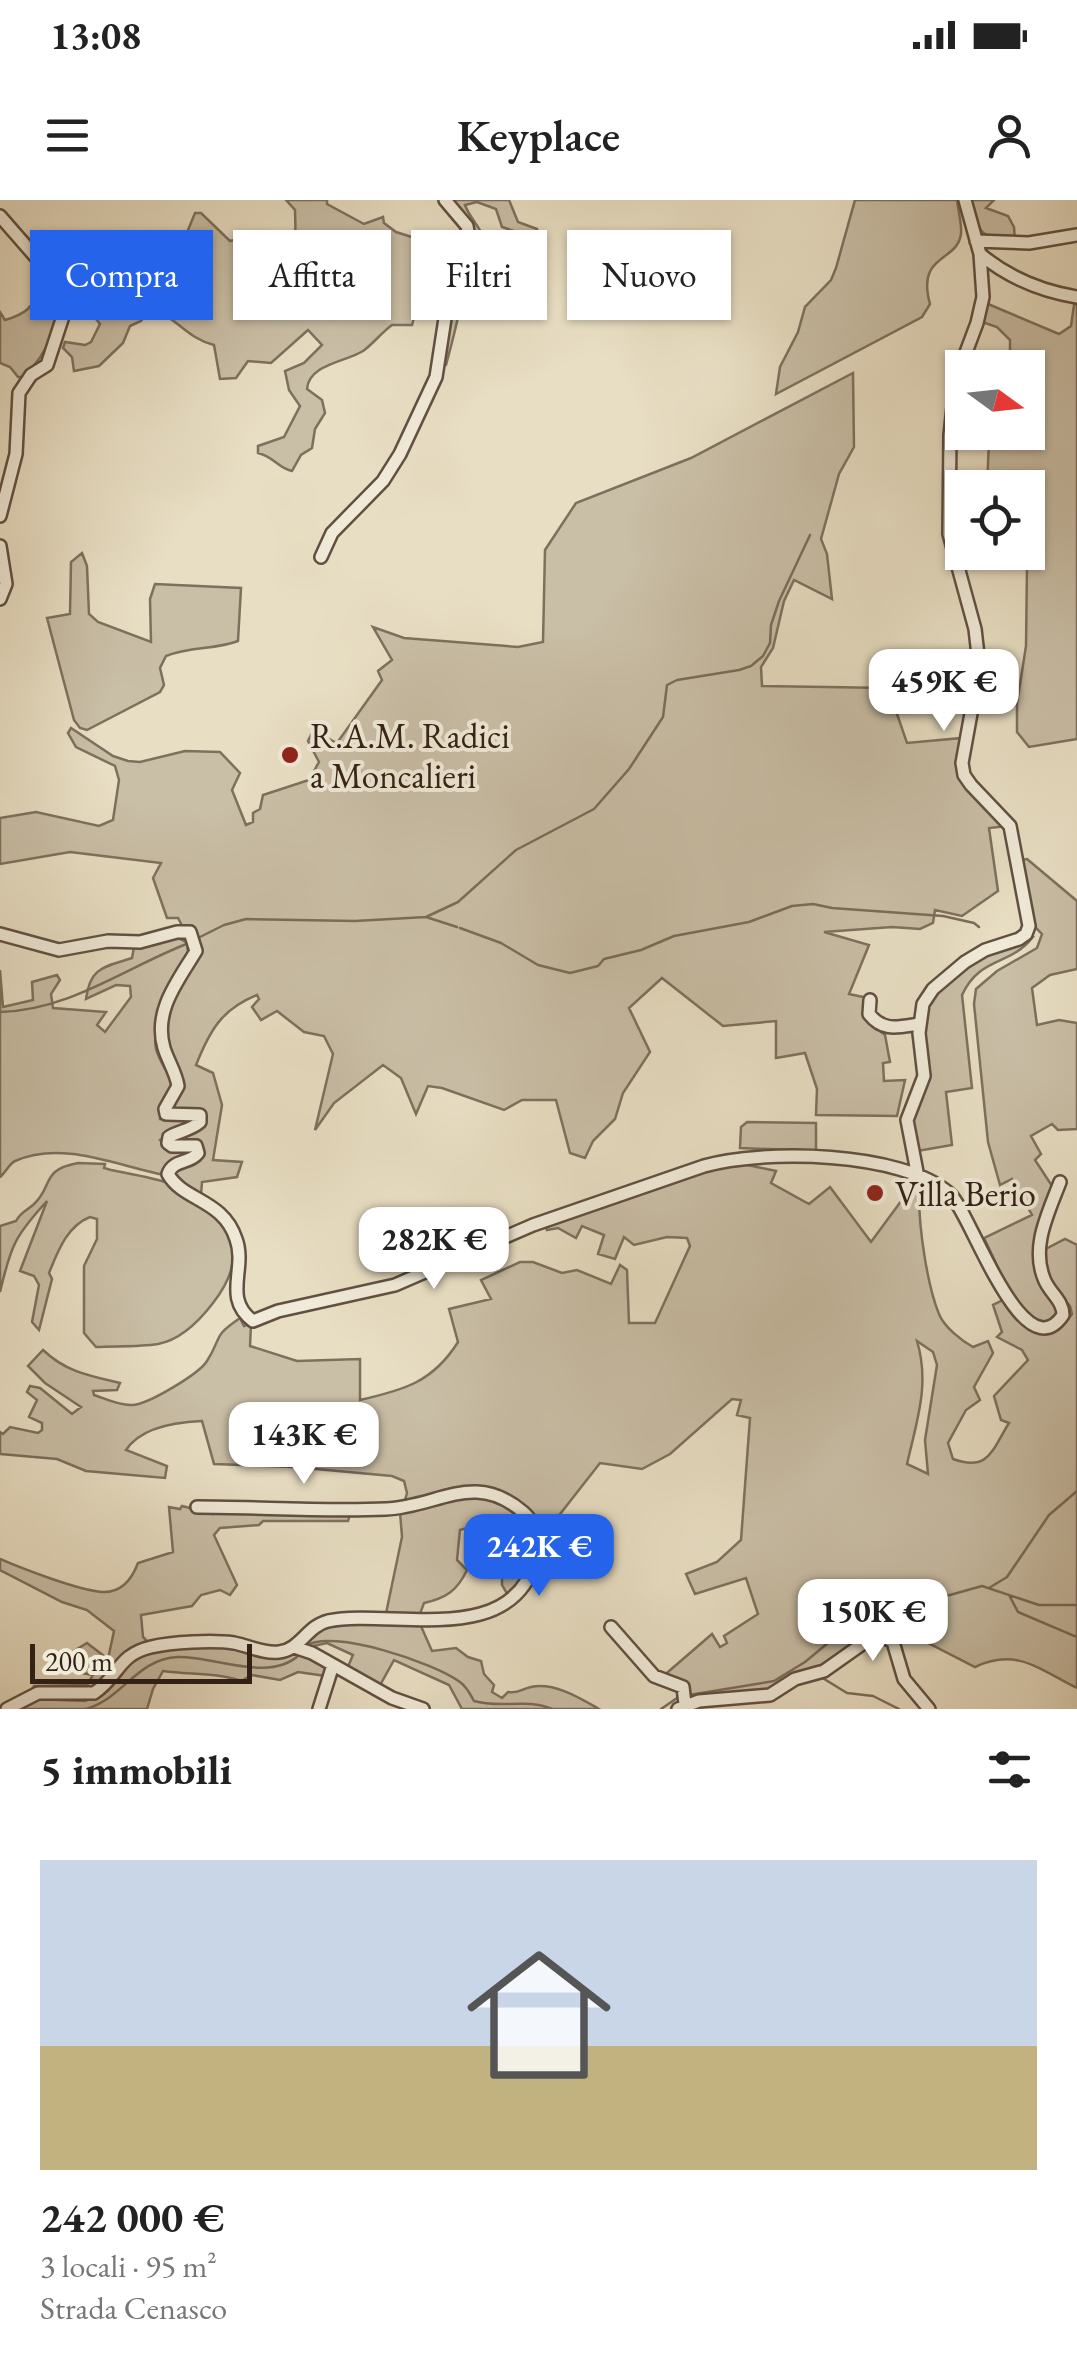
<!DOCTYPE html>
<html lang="it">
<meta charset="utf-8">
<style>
:root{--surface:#fff;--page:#f2f2f2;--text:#222;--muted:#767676;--line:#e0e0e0;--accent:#2563eb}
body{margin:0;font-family:"EB Garamond",serif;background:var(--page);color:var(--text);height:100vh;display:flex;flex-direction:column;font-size:38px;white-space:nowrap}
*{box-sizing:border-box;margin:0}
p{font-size:32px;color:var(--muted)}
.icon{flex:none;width:55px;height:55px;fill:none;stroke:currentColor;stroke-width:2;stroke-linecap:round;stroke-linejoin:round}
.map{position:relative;height:1509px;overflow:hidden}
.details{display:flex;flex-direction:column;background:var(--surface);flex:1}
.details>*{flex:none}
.hud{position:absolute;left:30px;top:30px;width:1018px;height:90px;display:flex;gap:20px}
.needle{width:65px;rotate:105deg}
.tools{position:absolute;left:945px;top:150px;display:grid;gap:20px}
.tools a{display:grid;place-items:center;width:100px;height:100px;border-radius:0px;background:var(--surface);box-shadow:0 2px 8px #0004;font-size:50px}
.scale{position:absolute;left:30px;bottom:25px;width:222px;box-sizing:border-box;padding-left:10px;border:5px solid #342116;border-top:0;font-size:28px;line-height:35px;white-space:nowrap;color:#342116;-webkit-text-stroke:8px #f0ead8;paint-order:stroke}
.price{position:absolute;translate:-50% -85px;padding:0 22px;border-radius:20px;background:#fff;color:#222;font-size:32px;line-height:65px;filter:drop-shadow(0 2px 5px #0008)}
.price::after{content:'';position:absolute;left:50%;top:60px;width:30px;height:22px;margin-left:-15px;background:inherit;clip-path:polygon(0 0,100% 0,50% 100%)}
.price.on{background:var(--accent);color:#fff}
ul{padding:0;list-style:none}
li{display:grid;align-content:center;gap:20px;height:530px;padding:0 40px}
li+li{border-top:2px solid var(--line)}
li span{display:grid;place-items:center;height:310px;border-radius:0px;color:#555}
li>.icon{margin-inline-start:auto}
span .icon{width:180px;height:180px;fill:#fffc;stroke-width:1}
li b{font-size:42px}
h2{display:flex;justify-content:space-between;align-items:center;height:120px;padding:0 40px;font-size:42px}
.tag{padding:0 35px;border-radius:0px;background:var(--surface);box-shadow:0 2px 8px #0004;font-size:35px;line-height:90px}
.tag.on{background:var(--accent);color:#fff}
.status{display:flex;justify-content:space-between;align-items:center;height:70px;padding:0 50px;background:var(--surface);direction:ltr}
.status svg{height:28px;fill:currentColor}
header{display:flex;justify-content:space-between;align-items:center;height:130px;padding:0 40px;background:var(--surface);font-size:45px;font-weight:600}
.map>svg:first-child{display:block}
.green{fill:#c9bea6;stroke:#7e705e;stroke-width:2.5;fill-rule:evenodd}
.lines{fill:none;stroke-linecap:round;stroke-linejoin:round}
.stream{stroke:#7b6c5a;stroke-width:2.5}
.minor-casing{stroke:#615041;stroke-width:16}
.minor{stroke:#f0ead8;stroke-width:11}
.poi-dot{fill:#8f2418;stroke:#f0ead8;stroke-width:4}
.labels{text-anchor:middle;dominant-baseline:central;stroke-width:8;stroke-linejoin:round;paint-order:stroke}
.poi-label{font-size:35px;fill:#342116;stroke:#f0ead8;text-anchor:start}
</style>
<div class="status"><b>13:08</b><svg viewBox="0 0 49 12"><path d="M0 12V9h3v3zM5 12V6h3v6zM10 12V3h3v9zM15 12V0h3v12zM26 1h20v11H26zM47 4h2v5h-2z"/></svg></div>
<header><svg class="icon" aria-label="menu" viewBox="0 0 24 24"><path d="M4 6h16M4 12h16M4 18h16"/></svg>Keyplace<svg class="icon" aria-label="person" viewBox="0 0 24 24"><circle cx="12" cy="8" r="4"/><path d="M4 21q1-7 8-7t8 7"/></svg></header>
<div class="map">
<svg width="1077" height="1509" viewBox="0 0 1077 1509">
<rect width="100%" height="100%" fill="#e8dec3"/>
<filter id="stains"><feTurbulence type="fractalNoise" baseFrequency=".002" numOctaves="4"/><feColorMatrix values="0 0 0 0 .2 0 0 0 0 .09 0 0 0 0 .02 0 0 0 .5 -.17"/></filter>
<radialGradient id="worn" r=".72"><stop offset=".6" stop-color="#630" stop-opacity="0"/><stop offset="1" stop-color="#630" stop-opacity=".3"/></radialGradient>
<path class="green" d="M286 0H327V4L364 24 383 17 384 23 396 32 421 40 432 37 457 42 463 35 449 0H509L518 22 537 29 538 35 529 44 514 31 502 27 496 9 477 2 465 5C471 22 487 31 485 52L466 53C466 90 456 128 446 165L439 166 442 113 436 110 431 115 414 118 412 125H392C381 133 374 143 363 151 346 162 309 164 307 189L322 200 325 213 315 229 312 248 301 255 292 271C279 269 273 256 258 253V246L284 237 300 206 289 190 285 171 304 163 322 145 308 130 271 163 248 161 236 178 220 179 214 145C184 138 173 111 149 111L141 121 130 126 123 143 99 166 74 171 72 157 63 148 65 142 85 145 91 142 100 124 92 114 96 101 139 81 143 75 138 70 100 81 96 67H77L72 63 75 43 113 56 153 45 173 46 184 40 195 13H201L230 41C234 40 242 38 246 38 257 40 292 60 295 35 296 27 295 18 295 10Z
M855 0H957C958 10 962 24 961 34 957 63 916 53 930 104L922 117 776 194 780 167 798 132 805 107 831 80 836 68Z
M969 0H994L986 8 1008 16 1014 27 1015 41C980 38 977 32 969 0Z
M49 78 63 87C63 121 47 153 24 177H18L10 167 0 163V112L5 120C23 115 36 107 38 88Z
M988 104 1059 134 1071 126 1074 105H1077V539L1029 547 1017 532V504L1026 446 1028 288 987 287 989 241 964 243 963 233 1028 232V168L1010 167V140L997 127 982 122Z
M853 173 854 247 839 274 821 339 827 354 832 399 794 380 784 401 773 448 761 467 762 486 888 488 907 543 962 538 958 560 1008 626 989 628 998 691 962 716 935 710 933 723 920 729 892 727 824 732 869 745 849 794 868 798C864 816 871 825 885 835L890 862 883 863 884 881 905 880 897 916 816 915 817 889 805 853 776 858V821L723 826 662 778 629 808 650 852 623 893 615 919 593 941 585 958 570 953 556 900H522L504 910 442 888 428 886 416 914 401 878 383 865 334 903 315 930 333 854 324 836 304 832 277 811 261 820 252 807 259 799 257 795C222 809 210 830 196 865L213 873 222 905 213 960 242 962 237 977 202 982 201 995 175 979 174 971 203 951 201 943 172 941 198 930 206 920 201 911 168 909 177 898 167 846 165 813 195 750 178 718H167L153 678 161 663 70 652 0 664V618L36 612 99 626 113 620 119 580 115 566 76 547 68 533 71 528 113 556 128 561 140 562 185 551 220 552 240 573 232 590 246 625 253 622V613L260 609 263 595 309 580 319 562 308 541 313 531 337 543 382 480 378 471 392 460 373 427 404 438 518 447 543 442 545 350 576 303 691 258Z
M82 353 87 366 89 414 98 422 151 442 150 399 155 384 241 388 238 441C215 450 190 446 166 456L160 468 164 485 160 492 87 530 80 528 74 520 47 418 70 414 71 362Z
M1027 659 1077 701V769L1050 775 1032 788 1037 825 1059 820 1077 823V929L1058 930 1052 924 1031 936 1041 954 1035 960 1054 989 1036 1052 1060 1106 1055 1122 1026 1120 998 1077 1001 1074 984 1038 1032 1015 1012 979 1000 985 988 942 974 804 976 789 997 771 1037 748 1042 734 1034 726 1021 660Z
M178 738 186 742C198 769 148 814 156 849 159 861 169 874 174 886L163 901 160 919 182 918 195 921 160 940 168 951 193 949 194 953 165 975C117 966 63 940 15 961 10 963 5 973 0 977V770L3 807 33 800 32 782 57 775 60 780 51 794 53 808 106 812 97 825 105 832 131 797 130 786 116 785 86 799C90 767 104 767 132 758L134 747Z
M1032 738C1010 766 980 756 962 795L972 888 946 892 952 945 917 951 913 917 925 887 929 860 923 836 926 805 933 793 986 752Z
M747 922 816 923V951L740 948 741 927Z
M733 962 776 971 771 983 809 1004 830 987 871 1042 910 989 919 996C919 1028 927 1085 939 1114 944 1127 962 1141 973 1147L988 1141 993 1153 974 1187 980 1200 966 1210 948 1243 953 1259C989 1272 992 1250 1009 1223L1001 1220 994 1196 1028 1160 1022 1150 997 1137 1002 1132 993 1105 1005 1099C1024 1126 1045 1152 1072 1114L1070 1106 1054 1087 1040 1052 1065 1039 1077 1045V1488C1040 1470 1017 1447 975 1467L924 1441 885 1433 766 1492 688 1498 661 1478 712 1434 720 1447 727 1443 724 1436 758 1414 746 1378 695 1394 686 1374 717 1362 741 1340 750 1218 737 1215 741 1200 732 1199 670 1254 642 1269 600 1263 557 1318V1345L536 1374C556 1326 524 1316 490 1291L404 1304 407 1293 404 1281 392 1276 294 1267 214 1264 202 1221C177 1222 141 1227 126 1250L167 1266 165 1278 86 1271 57 1259 0 1254V1232L3 1234 10 1227 38 1233 42 1230V1223L29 1217 37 1200 27 1192 30 1186 40 1188 72 1214 81 1207 45 1183 28 1166 43 1150C66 1172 90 1176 120 1183L117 1190 93 1191 94 1195C106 1199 120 1206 132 1205 147 1205 199 1174 207 1161 223 1136 211 1138 240 1118L244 1126 251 1124 250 1146 297 1161 360 1159V1200C404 1190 433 1182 458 1142L449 1109 491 1099 481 1080 520 1062H533L562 1073 577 1070 611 1084 620 1065 627 1070 629 1123H655L690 1046 687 1038 667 1037 634 1045 624 1037 615 1059 598 1054 604 1035 582 1026 576 1038 558 1028 547 1030 545 1025ZM917 1141 933 1152 937 1165 925 1240 928 1274 907 1264C917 1220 930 1184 917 1141Z
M78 963 105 964 104 968 111 970C130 974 152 977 171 984 229 1009 255 1049 213 1103 200 1120 180 1140 158 1144 139 1147 117 1146 96 1147L84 1133V1066L97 1039V1019L90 1017C67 1026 58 1051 49 1073L52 1079 39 1130 32 1122 39 1085 34 1076 20 1071 47 1001C15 1036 11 1045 0 1092V1026L16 1021C21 1012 26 1011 33 1005 54 986 40 970 78 963Z
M490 1296 523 1314 536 1337 529 1372 509 1397 502 1385V1372L515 1363 516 1347 510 1343 509 1334 502 1330 499 1320C493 1321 467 1328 460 1330L457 1360 467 1370C457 1391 446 1398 424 1403L418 1419 385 1418 402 1337 400 1312 445 1298Z
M182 1306 213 1314 215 1311H351L348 1321H263L259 1325 220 1328 214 1335 237 1385 230 1395 220 1390 201 1395 192 1406 141 1415 143 1437 147 1441 128 1450 91 1490 30 1493 34 1486 87 1485 93 1475 76 1472 80 1462 74 1451 87 1443 108 1459 114 1431 87 1410 62 1402 0 1370V1359C23 1369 78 1390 102 1392 121 1393 132 1379 138 1363L173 1352 169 1307 180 1309Z
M351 1423 420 1424 432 1451 456 1448 468 1457 481 1461 484 1474 494 1485 492 1492 502 1498 508 1492C519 1494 521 1489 531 1487 554 1482 580 1498 599 1509H462L449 1485 394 1460 379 1487 347 1469 353 1455 327 1443 313 1446 310 1456 328 1466 326 1476 298 1472 280 1480 252 1475 241 1481C216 1472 189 1475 163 1471L153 1489 147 1509H17L35 1499 85 1501 95 1497 122 1464 154 1449 223 1444 267 1453 325 1428Z"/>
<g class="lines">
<path class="stream" d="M426 717 458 702 516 650 594 609 629 569 663 517 667 485 677 480 739 470 751 466 763 456 770 443 771 425 779 401 810 335
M460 728 501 743 538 765 570 773 598 766 604 759 641 750 674 736 749 722 792 706 813 704 832 708 943 716 974 723 979 727
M196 739 224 725 246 719 355 721 426 717 457 727
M0 812C71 810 126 767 189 743
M989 1388 1007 1377 1049 1315 1077 1291
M1009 1395 1018 1412 1077 1437
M306 1446C331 1428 435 1463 460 1482 467 1487 470 1494 474 1501 500 1509 526 1498 552 1509
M821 1477 847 1493 873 1496 899 1509
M689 1495 774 1481 805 1462 846 1428 883 1409 920 1398 950 1395 982 1386 1039 1405H1077
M86 1509C124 1498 136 1459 178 1457 215 1456 269 1483 299 1455
M661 1509 680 1496"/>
<defs>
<path id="minor" d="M0 16 47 70 59 74 67 82 70 95 47 165 31 175 19 193 16 254 0 316
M976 41 1029 43 1077 35
M980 54C1009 78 1040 91 1077 97
M0 346 6 384 0 399
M321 357 332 333 383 281 400 254 436 177 450 86 469 37 467 26 445 0
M0 734 59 750 108 741 140 742 177 732H190L196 751C178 781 153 811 164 848 168 861 176 873 178 886L165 909 166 914 200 915V922C191 930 179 931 169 937L168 943 172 946H196L198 953C190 964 173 959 168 974 183 1001 223 999 236 1039 247 1069 222 1098 253 1121L278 1111 395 1085 533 1025 704 966C763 949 902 951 950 994 971 1013 1023 1174 1063 1115 1063 1101 1051 1094 1045 1081 1030 1048 1048 1014 1060 982
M870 800 869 814C883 832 898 827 919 824
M918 977 907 920 924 876 919 833 923 804 933 789 965 762 985 750 1019 739 1026 734 1029 726 1010 626 971 585 964 575 962 563 976 486 978 455 975 429 949 334 950 235 956 179 977 123 983 97 980 54 965 0
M611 1427 654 1476 683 1487 685 1504
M294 1447 312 1453 392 1498 423 1509
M7 1509 38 1493H94C119 1477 117 1455 151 1447 172 1442 213 1440 234 1443 249 1446 264 1454 279 1452 300 1450 307 1426 328 1421 391 1408 511 1450 536 1359 541 1341 537 1324 523 1312 474 1270 438 1307 386 1309 324 1312 260 1307 197 1307
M319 1509 333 1465
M678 1509 699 1501 770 1495 795 1479 824 1471 865 1442 882 1436 893 1442 904 1479 929 1509"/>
</defs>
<use href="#minor" class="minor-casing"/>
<use href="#minor" class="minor"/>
</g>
<g class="poi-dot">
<circle cx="290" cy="555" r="10"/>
<circle cx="875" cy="993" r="10"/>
</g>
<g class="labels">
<g class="poi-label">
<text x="310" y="535">R.A.M. Radici<tspan x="310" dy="40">a Moncalieri</tspan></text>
<text x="895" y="993">Villa Berio</text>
</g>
</g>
<rect width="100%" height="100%" filter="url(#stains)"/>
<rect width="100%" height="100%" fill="url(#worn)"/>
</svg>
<div class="tools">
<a><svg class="needle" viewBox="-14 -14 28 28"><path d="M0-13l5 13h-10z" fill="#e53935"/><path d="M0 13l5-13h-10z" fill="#767676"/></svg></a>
<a><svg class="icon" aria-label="locate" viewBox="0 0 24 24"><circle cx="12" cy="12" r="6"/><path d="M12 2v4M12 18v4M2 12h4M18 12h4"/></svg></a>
</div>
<div class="scale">200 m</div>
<b class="price" style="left:944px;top:534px">459K €</b>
<b class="price" style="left:434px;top:1092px">282K €</b>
<b class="price" style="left:304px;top:1287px">143K €</b>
<b class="price on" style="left:539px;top:1399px">242K €</b>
<b class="price" style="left:873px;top:1464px">150K €</b>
<div class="hud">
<a class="tag on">Compra</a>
<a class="tag">Affitta</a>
<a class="tag">Filtri</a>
<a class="tag">Nuovo</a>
</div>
</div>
<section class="details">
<h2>5 immobili<svg class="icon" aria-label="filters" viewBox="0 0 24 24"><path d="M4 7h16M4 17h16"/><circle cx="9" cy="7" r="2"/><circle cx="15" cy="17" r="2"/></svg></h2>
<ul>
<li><span style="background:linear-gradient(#c9d6e8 60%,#c2b280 0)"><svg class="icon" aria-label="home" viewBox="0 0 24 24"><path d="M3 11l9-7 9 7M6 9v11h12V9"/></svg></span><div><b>242 000 €</b><p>3 locali · 95 m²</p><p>Strada Cenasco</p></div></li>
</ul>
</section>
